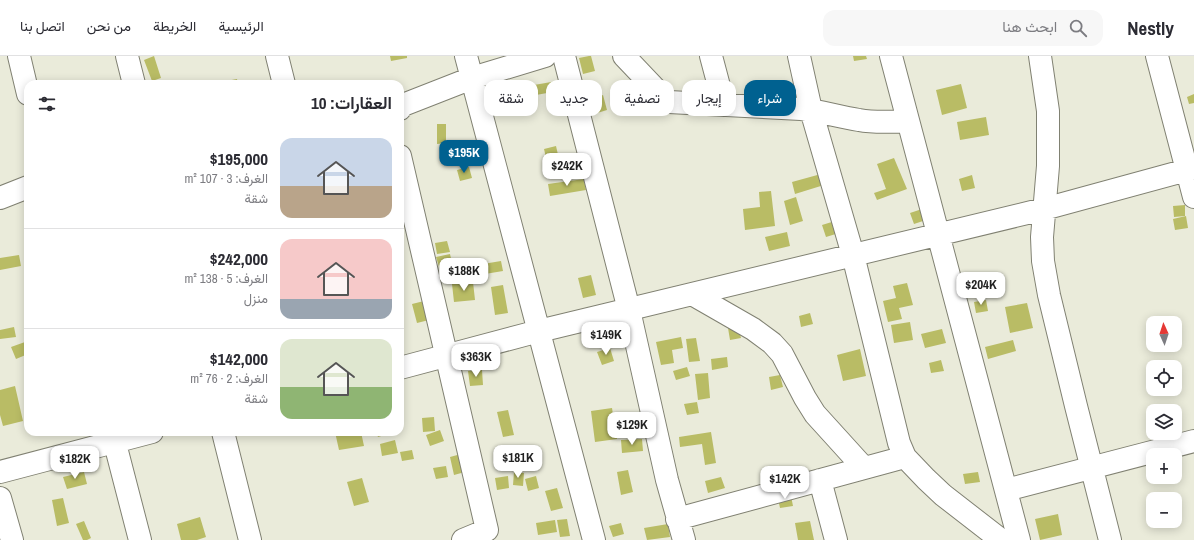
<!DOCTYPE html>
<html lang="ar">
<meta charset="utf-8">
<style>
:root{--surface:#fff;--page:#f7f7f7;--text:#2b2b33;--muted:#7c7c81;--line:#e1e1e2;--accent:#006190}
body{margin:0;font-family:"Archivo Narrow",Vazirmatn,sans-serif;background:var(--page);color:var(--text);direction:rtl;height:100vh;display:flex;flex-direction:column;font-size:15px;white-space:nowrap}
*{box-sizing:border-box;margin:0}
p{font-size:13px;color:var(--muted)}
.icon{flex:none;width:22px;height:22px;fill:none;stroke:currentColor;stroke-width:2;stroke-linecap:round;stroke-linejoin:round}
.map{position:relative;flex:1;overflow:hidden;direction:ltr}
.details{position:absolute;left:24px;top:24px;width:380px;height:356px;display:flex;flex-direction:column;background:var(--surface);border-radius:12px;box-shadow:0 2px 10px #0003;direction:rtl}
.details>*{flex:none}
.hud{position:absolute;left:416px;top:24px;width:380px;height:36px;direction:rtl;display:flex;gap:8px}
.needle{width:26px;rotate:357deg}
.controls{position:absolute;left:1146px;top:260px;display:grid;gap:8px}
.controls a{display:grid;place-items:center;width:36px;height:36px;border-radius:8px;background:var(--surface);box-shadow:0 2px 10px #0003;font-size:20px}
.price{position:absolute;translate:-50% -34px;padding:0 9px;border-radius:8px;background:#fff;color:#222;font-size:13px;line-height:26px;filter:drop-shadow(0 1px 2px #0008)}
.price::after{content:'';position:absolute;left:50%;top:24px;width:12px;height:9px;margin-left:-6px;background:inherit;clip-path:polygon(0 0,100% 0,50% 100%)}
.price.on{background:var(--accent);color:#fff}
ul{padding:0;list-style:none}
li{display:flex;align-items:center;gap:12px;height:100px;padding:0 12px}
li+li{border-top:1px solid var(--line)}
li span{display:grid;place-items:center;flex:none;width:112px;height:80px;border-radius:12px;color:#555}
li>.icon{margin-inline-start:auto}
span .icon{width:48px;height:48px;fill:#fffc;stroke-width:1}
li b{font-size:17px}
h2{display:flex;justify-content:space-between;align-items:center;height:48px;padding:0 12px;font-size:17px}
.chip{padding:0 14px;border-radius:12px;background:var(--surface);box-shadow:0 2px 10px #0003;font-size:14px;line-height:36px}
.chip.on{background:var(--accent);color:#fff}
header{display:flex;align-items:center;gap:24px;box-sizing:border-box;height:56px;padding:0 20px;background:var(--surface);border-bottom:1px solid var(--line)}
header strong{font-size:19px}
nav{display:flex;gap:22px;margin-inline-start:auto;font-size:14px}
.search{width:280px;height:36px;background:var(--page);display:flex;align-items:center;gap:10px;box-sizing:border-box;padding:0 14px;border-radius:12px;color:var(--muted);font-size:15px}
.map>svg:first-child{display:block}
.building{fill:#b9bc65}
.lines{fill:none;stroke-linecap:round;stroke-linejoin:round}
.minor-casing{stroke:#808172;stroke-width:24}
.minor{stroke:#fff;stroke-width:22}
</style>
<header>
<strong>Nestly</strong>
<div class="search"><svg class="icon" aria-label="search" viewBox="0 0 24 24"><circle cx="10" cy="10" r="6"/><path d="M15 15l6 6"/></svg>ابحث هنا</div>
<nav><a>الرئيسية</a><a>الخريطة</a><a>من نحن</a><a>اتصل بنا</a></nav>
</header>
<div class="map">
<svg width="1194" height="484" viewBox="0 0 1194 484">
<rect width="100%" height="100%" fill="#eaebda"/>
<path class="building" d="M154 0 161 22 152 25 144 4Z
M390 0H407V2L391 5Z
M589 0H591L595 15 583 18 579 2Z
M853 0H866L867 3 854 5Z
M237 23 238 28H216V27Z
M557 25 558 35 536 39 534 29Z
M961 28 967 52 942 59 936 34Z
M1194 38V47L1189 48 1187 41Z
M603 39 607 54 594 58 590 44Z
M986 61 989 79 960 84 957 66Z
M437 68H446V87L437 88Z
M556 90 559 103 547 106 544 93Z
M894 102 907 133 877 144 874 137 886 133 877 108Z
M469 111 472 122 460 125 457 114Z
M821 118 824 129 795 138 792 126Z
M972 119 975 132 962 135 959 123Z
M584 123 586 134 550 140 548 128Z
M771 135 775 170 745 174 743 153 760 151 759 136Z
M796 141 803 165 790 169 784 145Z
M1185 149V160L1174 161 1173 150Z
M922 153 926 164 914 168 910 157Z
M1186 160 1188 172 1175 174 1173 163Z
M835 165 839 177 826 181 822 169Z
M787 176 790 190 769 195 765 181Z
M447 185 450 196 437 198 435 187Z
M450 198 453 211 440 214 436 201Z
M19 199 21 210 0 214V202Z
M501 205 503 215 473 220 471 210Z
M591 219 596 239 583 242 578 222Z
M473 226 475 244 454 246 452 228Z
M907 227 913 249 899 252 902 263 888 266 883 245 896 242 893 230Z
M503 229 508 257 495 259 491 231Z
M986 244 988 255 976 257 974 246Z
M424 245 429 264 417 267 412 248Z
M1027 247 1033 272 1010 277 1005 251Z
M810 257 813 268 801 271 799 260Z
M910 266 913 284 894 287 891 269Z
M738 269 741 282 730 284 728 272Z
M14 271 16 281 0 283V274Z
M942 273 946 287 925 292 921 278Z
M681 281 683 292 672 294 674 307 661 309 656 286Z
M696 282 700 305 689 306 686 283Z
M1013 284 1016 295 988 303 985 291Z
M25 286 28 298 16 303 11 291Z
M610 292 614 305 602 309 597 296Z
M860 293 866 320 843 325 837 299Z
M727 301 728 311 712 314 711 303Z
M941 304 944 315 931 317 929 307Z
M687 311 690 320 676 324 673 315Z
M482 314 483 329 470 330 468 315Z
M708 317 710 342 698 344 695 318Z
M780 319 783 331 771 334 769 321Z
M15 330 23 365 3 370 0 359V334Z
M697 346 699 357 687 359 684 348Z
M612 352 617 383 595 386 591 355Z
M508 354 514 379 503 381 497 356Z
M434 361 435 375 423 376 422 362Z
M440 374 444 385 430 390 426 379Z
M335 376H361L364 390 339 394Z
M376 376H394L378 381Z
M711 376 716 407 705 409 702 388 680 391 679 381Z
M642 383 643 395 622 397 621 384Z
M395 384 398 397 382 400 380 388Z
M412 394 414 403 402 405 400 396Z
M461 398 465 416 454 419 450 401Z
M446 410 448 421 436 423 433 412Z
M628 414 633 436 621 439 617 416Z
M84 416 87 428 67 433 63 421Z
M514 416 524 417 523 430 513 429Z
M978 416 980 426 965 428 963 418Z
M508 420 509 432 497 434 495 422Z
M536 420 539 432 528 435 525 423Z
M721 421 725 432 708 437 705 425Z
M362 422 369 446 354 450 347 426Z
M557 432 563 452 551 455 545 435Z
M790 435 793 450 780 452 777 438Z
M63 442 69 467 57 470 52 444Z
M1058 458 1062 479 1040 484 1035 463Z
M200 461 206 481 197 484H181L177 468Z
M567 463 570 480 560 481 557 464Z
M555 464 557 476 538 479 536 467Z
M84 465 91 482 87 484H83L76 468Z
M810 465 814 484H798L795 467Z
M621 467 624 478 613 481 609 470Z
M668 468 670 481 647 484 644 472Z"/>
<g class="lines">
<defs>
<path id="minor" d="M19 0 28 38
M127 0 134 28
M277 0 284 28
M466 0 594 484
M564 0 629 254 667 424 684 484
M624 0 663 41 669 46 801 53C820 55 839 61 859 64 875 67 892 66 908 65
M711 0 724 49
M799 0 811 54 853 199 899 387 905 401 926 423 943 439 1001 484
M891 0 1019 484
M1040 0 1048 55V110L1042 181 1043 205 1049 239 1076 350 1110 484
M1157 0 1194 141
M400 53 403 49 472 22 545 0
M400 100 487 474 463 484
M0 142 28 131
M692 238 753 273 772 287 782 298 805 342 815 358 864 412
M400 312 539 275 1044 153 1194 112
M112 376 140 484
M223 376 250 484
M0 416 152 376
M820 424 836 484
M1006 434 1194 385
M0 442 12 484
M677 463 905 401"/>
</defs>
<use href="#minor" class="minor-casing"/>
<use href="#minor" class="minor"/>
</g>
</svg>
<div class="controls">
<a><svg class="needle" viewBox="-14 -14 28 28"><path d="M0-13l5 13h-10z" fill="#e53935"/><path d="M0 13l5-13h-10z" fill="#7c7c81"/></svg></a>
<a><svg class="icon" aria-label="locate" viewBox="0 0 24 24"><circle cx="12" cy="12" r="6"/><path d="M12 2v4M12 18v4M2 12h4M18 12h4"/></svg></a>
<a><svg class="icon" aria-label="layers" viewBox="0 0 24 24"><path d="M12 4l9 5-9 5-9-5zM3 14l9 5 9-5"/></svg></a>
<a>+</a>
<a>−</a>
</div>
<b class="price on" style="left:464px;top:118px">$195K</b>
<b class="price" style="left:567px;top:131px">$242K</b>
<b class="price" style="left:464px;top:236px">$188K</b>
<b class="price" style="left:981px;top:250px">$204K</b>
<b class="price" style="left:606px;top:300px">$149K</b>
<b class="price" style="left:476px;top:322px">$363K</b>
<b class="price" style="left:632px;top:390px">$129K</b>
<b class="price" style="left:518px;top:423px">$181K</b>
<b class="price" style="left:75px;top:424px">$182K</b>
<b class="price" style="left:785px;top:444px">$142K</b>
<div class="hud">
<a class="chip on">شراء</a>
<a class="chip">إيجار</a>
<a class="chip">تصفية</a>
<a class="chip">جديد</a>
<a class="chip">شقة</a>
</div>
<section class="details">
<h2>العقارات: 10<svg class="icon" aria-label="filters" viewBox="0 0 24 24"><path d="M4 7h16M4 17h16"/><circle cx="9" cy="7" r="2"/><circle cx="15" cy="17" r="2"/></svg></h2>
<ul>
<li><span style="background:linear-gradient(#c9d6e8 60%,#b9a48a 0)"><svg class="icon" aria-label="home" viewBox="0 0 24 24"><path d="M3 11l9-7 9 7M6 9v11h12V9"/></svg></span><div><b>$195,000</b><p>الغرف: 3 · 107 m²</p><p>شقة</p></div></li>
<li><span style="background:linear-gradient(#f6c9c9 75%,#9aa5b1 0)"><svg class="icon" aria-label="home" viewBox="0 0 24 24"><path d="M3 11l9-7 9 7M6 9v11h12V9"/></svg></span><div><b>$242,000</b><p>الغرف: 5 · 138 m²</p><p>منزل</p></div></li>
<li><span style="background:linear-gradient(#dfe7d0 60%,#8fb573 0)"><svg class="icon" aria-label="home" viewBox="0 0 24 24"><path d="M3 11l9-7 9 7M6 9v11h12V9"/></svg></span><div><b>$142,000</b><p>الغرف: 2 · 76 m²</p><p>شقة</p></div></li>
</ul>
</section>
</div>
